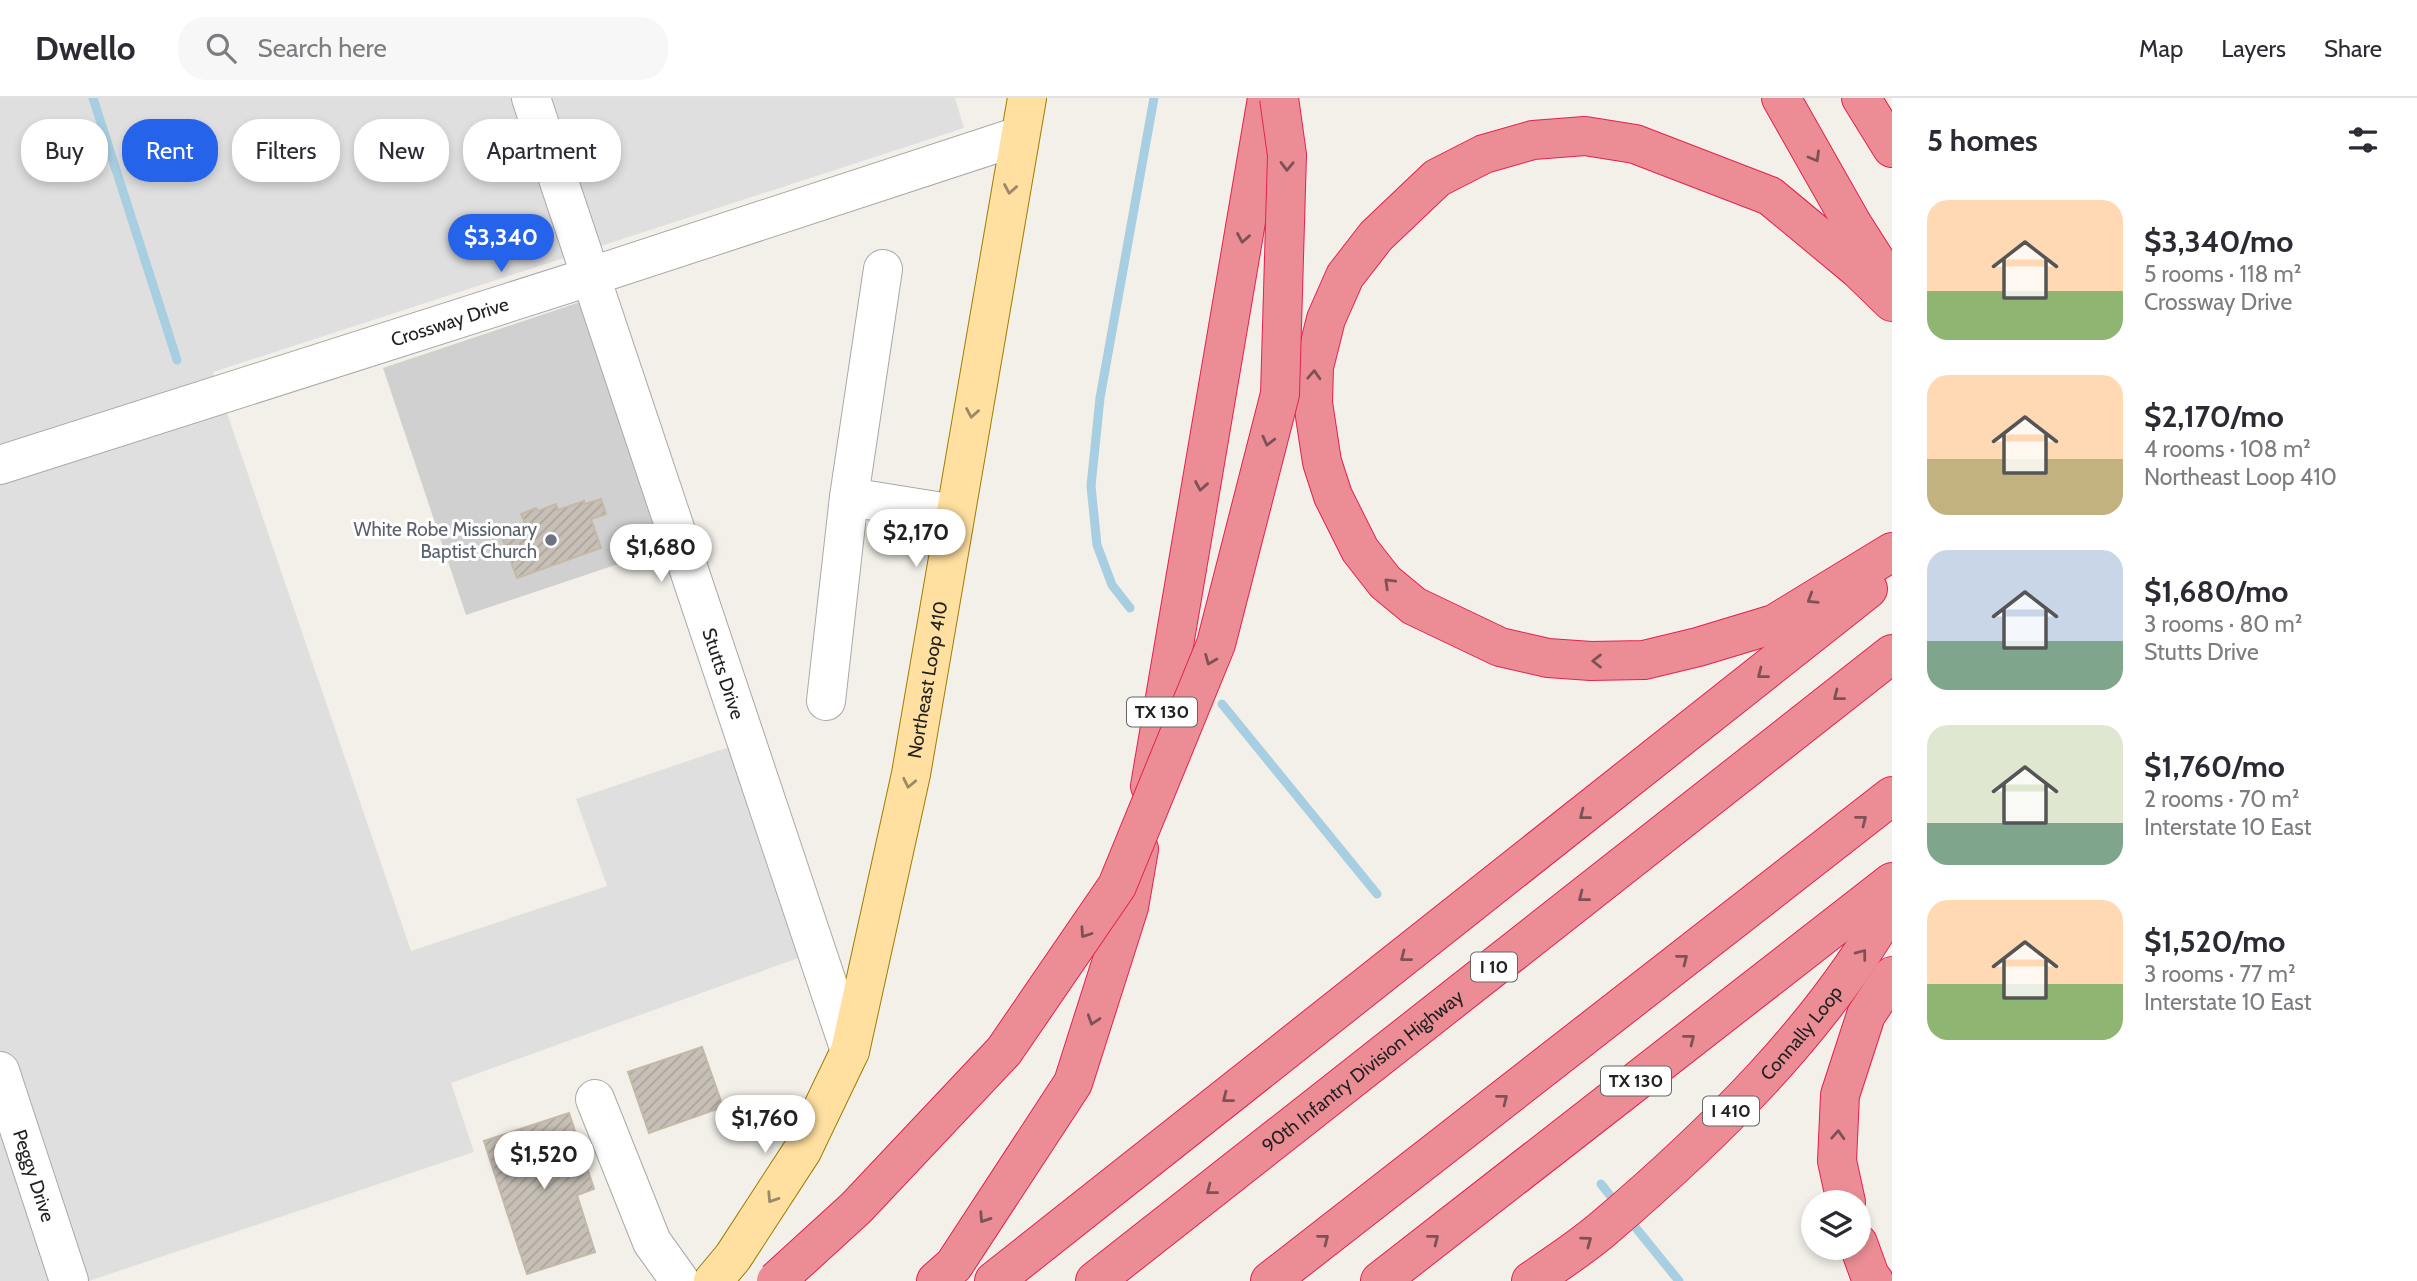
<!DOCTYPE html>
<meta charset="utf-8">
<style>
:root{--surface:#fff;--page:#f7f7f7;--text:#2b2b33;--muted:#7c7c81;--line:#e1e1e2;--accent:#2563eb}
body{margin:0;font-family:Cabin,sans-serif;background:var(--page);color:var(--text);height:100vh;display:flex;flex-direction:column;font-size:26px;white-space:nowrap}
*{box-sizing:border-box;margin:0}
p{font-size:23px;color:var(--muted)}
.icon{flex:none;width:38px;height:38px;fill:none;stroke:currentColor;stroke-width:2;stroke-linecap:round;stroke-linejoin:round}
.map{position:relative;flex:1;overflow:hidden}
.details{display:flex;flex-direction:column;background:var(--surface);width:525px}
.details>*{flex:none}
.top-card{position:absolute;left:21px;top:21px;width:665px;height:63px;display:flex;gap:14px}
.fabs{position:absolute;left:1801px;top:1092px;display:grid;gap:14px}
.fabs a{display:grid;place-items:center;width:70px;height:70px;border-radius:50%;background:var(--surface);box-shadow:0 4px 10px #0003;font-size:35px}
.price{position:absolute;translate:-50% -60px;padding:0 16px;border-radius:24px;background:#fff;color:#222;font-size:23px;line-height:46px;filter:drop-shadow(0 2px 4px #0008)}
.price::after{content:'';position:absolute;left:50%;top:42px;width:21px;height:16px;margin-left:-10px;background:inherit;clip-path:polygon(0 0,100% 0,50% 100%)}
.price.on{background:var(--accent);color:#fff}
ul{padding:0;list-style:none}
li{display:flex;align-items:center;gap:21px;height:175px;padding:0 35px}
li span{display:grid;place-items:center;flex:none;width:196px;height:140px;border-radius:21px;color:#555}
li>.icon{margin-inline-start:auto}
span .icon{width:84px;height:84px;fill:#fffc;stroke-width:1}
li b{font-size:30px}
h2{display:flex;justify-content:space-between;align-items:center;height:84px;padding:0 35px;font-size:30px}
.chip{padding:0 24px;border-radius:28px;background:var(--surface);box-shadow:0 4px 10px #0003;font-size:24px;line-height:63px}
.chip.on{background:var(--accent);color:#fff}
header{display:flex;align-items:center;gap:42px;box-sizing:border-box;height:98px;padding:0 35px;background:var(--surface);border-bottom:2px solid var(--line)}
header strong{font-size:33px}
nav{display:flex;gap:38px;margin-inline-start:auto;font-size:24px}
.search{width:490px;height:63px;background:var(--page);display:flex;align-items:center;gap:18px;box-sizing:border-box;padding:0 24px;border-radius:28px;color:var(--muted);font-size:26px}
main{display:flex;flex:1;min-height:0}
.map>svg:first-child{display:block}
.residential{fill:#e0dfdf}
.religious{fill:#d0d0d0}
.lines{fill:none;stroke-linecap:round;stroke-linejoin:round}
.stream{stroke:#a7cee1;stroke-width:9}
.building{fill:url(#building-hatch);stroke:#c5b8a9;stroke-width:2}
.minor-casing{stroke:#a9a9a9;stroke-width:40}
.major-casing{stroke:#9f7c00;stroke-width:40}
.highway-casing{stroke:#e4214f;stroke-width:40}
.minor{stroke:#fff;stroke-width:38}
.major{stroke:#ffe0a0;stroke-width:38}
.highway{stroke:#ec8d95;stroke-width:38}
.highway-bridge-casing{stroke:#e4214f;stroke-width:40;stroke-linecap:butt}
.highway-bridge{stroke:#ec8d95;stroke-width:38}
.oneway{stroke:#7d5256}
.oneway2{stroke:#9c8a67}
.worship-dot{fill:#6b7280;stroke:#fff;stroke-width:2.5}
.labels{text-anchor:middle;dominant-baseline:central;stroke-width:6;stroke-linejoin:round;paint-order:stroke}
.shield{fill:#fff;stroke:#646464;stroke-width:2}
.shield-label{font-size:18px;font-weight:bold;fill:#222}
.street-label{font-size:19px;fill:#222;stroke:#fff}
.worship-label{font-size:19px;fill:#5b616d;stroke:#fff;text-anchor:end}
</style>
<header>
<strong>Dwello</strong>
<div class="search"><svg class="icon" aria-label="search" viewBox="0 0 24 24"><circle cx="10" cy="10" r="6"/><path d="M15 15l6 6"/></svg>Search here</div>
<nav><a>Map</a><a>Layers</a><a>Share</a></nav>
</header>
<main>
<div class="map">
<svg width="1892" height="1183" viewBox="0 0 1892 1183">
<defs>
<pattern id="building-hatch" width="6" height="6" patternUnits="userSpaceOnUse" patternTransform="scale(1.75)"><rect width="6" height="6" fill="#c7c0b7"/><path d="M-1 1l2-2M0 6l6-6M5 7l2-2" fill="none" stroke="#aba59d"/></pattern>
</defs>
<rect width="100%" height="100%" fill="#f2f0e8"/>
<path class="residential" d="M0 0H955L964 30 213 274 411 853 607 788 576 701 732 648 804 858 451 985 474 1054 89 1183H0Z"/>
<path class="religious" d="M583 203 666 450 466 517 383 270Z"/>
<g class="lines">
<path class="stream" d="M93 0 177 262
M1130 510 1112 487 1097 447 1091 388 1100 300 1154 0
M1222 606 1377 796
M1601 1086 1616 1105
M1627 1119 1679 1183"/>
</g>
<path class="building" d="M601 401 606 416 591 421 601 450 517 480 500 434 525 425 521 416 536 410 538 413 556 406 558 412 584 403 585 406Z
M702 949 723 1009 649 1035 628 974Z
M569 1015 594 1091 577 1097 595 1154 527 1176 484 1043Z"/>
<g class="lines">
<defs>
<g id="minor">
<path id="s1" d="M531 0 850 953"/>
<path d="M883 171 849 399 955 416"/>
<path id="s2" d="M0 367 589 179 1019 38"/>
<path d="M826 603 849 399"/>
<path id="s3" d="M0 973 69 1183"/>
<path d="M595 1001 652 1144 680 1183"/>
</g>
<g id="major">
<path id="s4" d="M713 1183 733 1159 802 1053 850 953 911 676 1027 0"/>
</g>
<g id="highway">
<path d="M1781 0 1853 127 1888 182"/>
<path d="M1861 0 1892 50"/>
<path d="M1892 204 1858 171 1770 98 1635 46 1585 38 1533 42 1484 56 1437 80 1376 138 1345 178 1326 221 1314 269 1313 305 1322 364 1333 398 1360 452 1385 484 1414 508 1500 549 1548 560 1591 563 1644 562 1698 549 1774 526 1892 454"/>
<path d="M1150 688 1267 0"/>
<path d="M1846 1104 1837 1063 1840 997 1866 917 1892 878"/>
<path d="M1858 1145 1870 1178 1874 1183"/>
<path d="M936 1183 954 1167 1073 985 1129 809 1139 751"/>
<path d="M994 1183 1868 491"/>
<path id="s5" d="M1095 1183 1892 556"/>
<path d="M1270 1183 1892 698"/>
<path d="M1380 1183 1892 784"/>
<path id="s6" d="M1531 1183C1556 1166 1582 1149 1604 1130 1713 1037 1822 931 1892 806"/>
</g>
</defs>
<use href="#minor" class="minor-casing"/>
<use href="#major" class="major-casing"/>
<use href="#highway" class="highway-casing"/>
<use href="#minor" class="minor"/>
<use href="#major" class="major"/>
<use href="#highway" class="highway"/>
<defs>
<path id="highway-bridge" d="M776 1183 856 1110 1004 953 1117 788 1216 546 1280 296 1287 57 1279 0"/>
</defs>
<use href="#highway-bridge" class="highway-bridge-casing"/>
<use href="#highway-bridge" class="highway-bridge"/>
</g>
<defs><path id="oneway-chevron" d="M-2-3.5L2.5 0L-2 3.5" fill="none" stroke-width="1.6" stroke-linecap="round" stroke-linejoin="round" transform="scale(1.75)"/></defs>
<g class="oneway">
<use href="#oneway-chevron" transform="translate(1815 59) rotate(60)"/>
<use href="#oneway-chevron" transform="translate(1287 68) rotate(91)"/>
<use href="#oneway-chevron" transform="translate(1243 140) rotate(100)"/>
<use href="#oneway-chevron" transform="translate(1314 277) rotate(-87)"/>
<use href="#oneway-chevron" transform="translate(1268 343) rotate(104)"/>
<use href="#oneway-chevron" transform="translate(1201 388) rotate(100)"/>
<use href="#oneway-chevron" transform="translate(1389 485) rotate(-136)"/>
<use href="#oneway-chevron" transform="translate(1812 501) rotate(148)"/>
<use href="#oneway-chevron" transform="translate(1210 562) rotate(112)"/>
<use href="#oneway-chevron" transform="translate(1597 563) rotate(180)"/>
<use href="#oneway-chevron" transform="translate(1762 576) rotate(142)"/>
<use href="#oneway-chevron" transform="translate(1838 598) rotate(142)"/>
<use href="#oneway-chevron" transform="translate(1584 717) rotate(142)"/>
<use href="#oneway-chevron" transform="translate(1862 722) rotate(-38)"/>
<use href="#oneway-chevron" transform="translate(1583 799) rotate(142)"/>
<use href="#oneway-chevron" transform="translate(1085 835) rotate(124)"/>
<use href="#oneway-chevron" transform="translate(1862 856) rotate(-53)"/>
<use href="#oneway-chevron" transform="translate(1405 859) rotate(142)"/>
<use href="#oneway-chevron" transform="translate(1683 861) rotate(-38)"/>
<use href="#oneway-chevron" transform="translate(1093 922) rotate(108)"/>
<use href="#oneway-chevron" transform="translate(1690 941) rotate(-38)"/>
<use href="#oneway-chevron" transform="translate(1227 1000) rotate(142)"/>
<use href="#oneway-chevron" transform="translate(1503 1001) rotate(-38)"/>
<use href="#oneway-chevron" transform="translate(1838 1037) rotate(-87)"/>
<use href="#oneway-chevron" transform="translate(1211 1092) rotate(142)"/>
<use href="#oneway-chevron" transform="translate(984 1120) rotate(123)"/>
<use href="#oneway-chevron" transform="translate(1324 1141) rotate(-38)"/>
<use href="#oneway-chevron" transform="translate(1434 1141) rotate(-38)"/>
<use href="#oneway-chevron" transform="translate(1587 1143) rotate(-36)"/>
</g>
<g class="oneway2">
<use href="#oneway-chevron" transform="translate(1010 91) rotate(100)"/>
<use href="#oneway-chevron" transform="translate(972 315) rotate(100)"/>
<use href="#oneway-chevron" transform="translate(909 685) rotate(102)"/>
<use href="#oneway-chevron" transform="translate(772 1100) rotate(123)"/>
</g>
<circle class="worship-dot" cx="551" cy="442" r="7"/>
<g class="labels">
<g class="shield">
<rect x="1127" y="599.5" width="70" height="29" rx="5"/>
<rect x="1471" y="854.5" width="46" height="29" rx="5"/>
<rect x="1601" y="968.5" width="70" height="29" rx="5"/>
<rect x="1703" y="998.5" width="56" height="29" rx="5"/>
</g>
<g class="shield-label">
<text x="1162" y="614">TX 130</text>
<text x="1494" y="869">I 10</text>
<text x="1636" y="983">TX 130</text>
<text x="1731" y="1013">I 410</text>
</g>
<g class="street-label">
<text stroke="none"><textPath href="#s2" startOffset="472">Crossway Drive</textPath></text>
<text stroke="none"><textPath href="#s1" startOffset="607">Stutts Drive</textPath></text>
<text stroke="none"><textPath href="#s4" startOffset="648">Northeast Loop 410</textPath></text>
<text stroke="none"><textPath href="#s6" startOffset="368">Connally Loop</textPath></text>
<text stroke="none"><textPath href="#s5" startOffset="340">90th Infantry Division Highway</textPath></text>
<text stroke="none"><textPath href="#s3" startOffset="110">Peggy Drive</textPath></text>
</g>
<g class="worship-label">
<text x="537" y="431">White Robe Missionary<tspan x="537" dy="22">Baptist Church</tspan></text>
</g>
</g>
</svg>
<div class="fabs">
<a><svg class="icon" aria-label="layers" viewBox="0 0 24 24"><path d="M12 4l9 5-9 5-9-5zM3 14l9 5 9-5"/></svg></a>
</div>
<b class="price on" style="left:501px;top:176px">$3,340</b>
<b class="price" style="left:916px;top:471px">$2,170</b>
<b class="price" style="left:661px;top:486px">$1,680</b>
<b class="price" style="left:765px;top:1057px">$1,760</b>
<b class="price" style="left:544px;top:1093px">$1,520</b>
<div class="top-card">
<a class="chip">Buy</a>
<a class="chip on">Rent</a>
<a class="chip">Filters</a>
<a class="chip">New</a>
<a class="chip">Apartment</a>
</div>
</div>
<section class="details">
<h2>5 homes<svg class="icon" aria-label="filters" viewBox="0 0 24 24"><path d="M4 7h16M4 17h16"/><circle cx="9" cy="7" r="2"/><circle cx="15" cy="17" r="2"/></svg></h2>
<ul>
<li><span style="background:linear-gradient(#ffd9b3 65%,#8fb573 0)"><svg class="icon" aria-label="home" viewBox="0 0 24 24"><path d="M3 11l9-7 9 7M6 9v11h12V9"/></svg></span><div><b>$3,340/mo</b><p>5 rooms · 118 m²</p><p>Crossway Drive</p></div></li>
<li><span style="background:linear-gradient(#ffd9b3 60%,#c2b280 0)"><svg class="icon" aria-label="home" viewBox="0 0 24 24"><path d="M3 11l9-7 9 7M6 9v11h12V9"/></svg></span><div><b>$2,170/mo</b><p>4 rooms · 108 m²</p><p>Northeast Loop 410</p></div></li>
<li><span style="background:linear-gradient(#c9d6e8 65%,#7fa58c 0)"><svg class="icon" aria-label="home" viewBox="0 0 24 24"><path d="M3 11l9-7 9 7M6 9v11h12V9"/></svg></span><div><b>$1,680/mo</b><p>3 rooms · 80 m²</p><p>Stutts Drive</p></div></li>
<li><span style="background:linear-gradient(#dfe7d0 70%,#7fa58c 0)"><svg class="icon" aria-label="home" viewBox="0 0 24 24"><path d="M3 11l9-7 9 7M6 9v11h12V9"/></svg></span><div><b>$1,760/mo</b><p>2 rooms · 70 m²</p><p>Interstate 10 East</p></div></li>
<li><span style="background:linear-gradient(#ffd9b3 60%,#8fb573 0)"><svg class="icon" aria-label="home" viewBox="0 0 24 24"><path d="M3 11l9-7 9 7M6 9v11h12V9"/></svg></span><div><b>$1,520/mo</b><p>3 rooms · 77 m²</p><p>Interstate 10 East</p></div></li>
</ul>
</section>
</main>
